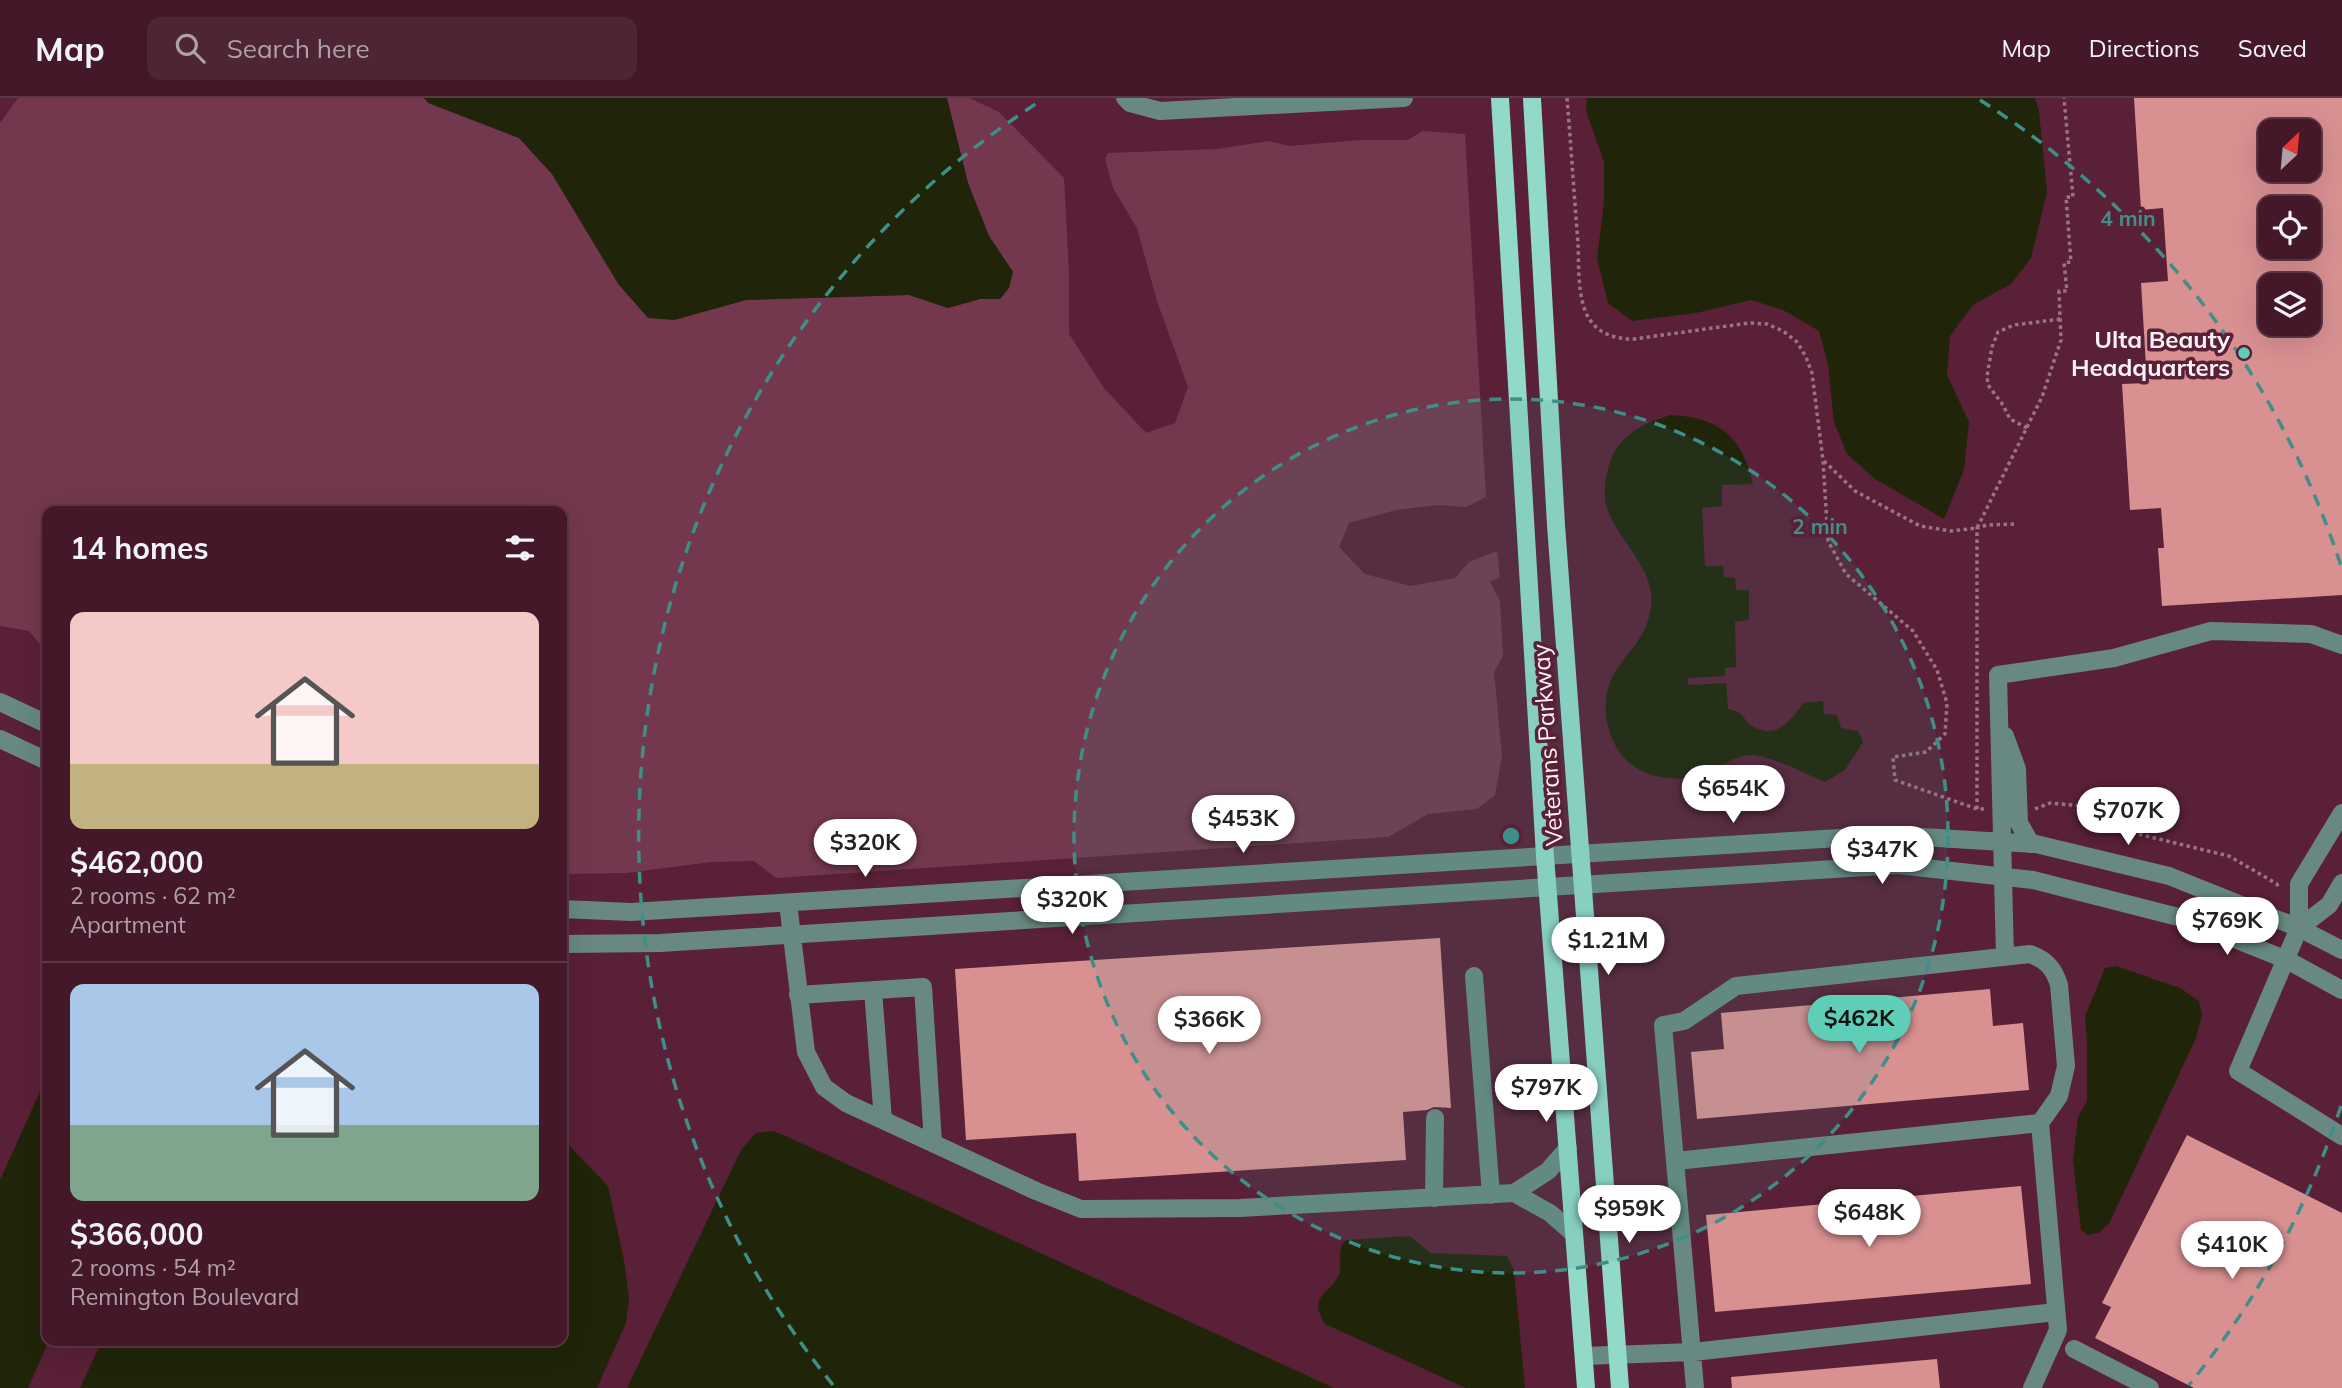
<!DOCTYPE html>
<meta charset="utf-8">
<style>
:root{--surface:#441829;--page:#4e2535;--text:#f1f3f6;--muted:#afa0a8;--line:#5c3746;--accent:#5eceb8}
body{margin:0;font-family:Mulish,sans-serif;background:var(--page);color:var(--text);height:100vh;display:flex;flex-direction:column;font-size:26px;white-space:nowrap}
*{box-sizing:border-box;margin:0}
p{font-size:23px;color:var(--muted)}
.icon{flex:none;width:38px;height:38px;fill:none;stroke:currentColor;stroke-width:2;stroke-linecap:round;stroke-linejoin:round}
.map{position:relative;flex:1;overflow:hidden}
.panel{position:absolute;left:42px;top:408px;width:525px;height:840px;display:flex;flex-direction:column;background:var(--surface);border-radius:14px;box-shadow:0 7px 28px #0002,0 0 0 2px var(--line)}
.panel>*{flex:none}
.needle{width:46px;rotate:26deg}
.fabs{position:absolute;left:2258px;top:21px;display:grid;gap:14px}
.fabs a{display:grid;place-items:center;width:63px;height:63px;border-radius:14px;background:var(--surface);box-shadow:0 7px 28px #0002,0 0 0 2px var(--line);font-size:35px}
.price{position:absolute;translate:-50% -60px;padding:0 16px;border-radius:24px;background:#fff;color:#222;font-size:23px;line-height:46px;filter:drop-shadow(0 2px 4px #0008)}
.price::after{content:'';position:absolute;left:50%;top:42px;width:21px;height:16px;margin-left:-10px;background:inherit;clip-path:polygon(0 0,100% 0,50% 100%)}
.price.current{background:var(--accent);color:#111}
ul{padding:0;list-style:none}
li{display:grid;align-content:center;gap:14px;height:371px;padding:0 28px}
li+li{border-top:2px solid var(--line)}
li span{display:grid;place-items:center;height:217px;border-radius:14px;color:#555}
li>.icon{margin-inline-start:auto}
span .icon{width:126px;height:126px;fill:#fffc;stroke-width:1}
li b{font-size:30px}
h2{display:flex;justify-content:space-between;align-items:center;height:84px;padding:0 28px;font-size:30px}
header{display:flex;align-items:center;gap:42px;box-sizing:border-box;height:98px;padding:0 35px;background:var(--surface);border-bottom:2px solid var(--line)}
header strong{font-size:33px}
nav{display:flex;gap:38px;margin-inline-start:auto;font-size:24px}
.search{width:490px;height:63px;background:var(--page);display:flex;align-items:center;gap:18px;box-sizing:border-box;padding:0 24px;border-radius:14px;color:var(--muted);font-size:26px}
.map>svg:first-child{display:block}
.green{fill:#74384e}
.water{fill:#202509}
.building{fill:#d99091;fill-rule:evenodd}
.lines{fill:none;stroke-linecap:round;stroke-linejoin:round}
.path{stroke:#9a7483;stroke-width:3.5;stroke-dasharray:3.5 3.5;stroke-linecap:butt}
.minor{stroke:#678981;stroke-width:18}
.major{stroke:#91d9c9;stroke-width:18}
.ring{fill:none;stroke:#3e8f89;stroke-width:3.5;stroke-dasharray:12 9}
.poi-dot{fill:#5eceb8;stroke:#5a2037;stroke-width:2.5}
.labels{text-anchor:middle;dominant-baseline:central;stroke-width:7;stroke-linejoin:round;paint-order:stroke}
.poi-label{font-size:24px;font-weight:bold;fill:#faf2f5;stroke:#5a2037;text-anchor:end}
.street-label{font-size:24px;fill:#faf2f5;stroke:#5a2037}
.centre{fill:#3e8f89;stroke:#5a2037;stroke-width:3.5}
.ring-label{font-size:21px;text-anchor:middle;font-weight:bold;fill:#3e8f89;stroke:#5a2037;stroke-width:7;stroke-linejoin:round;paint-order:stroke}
</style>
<header>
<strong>Map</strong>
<div class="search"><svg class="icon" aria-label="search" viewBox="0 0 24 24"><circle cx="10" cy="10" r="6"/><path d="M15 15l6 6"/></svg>Search here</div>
<nav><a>Map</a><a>Directions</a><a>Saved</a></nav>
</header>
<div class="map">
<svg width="2342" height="1290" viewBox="0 0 2342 1290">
<rect width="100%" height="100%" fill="#5a2037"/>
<path class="green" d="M18 0H424L429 5 519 40 552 76 619 187 674 222 746 202 909 197 948 210 980 201H1000L1013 174 989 138 968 85 947 0H969L999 14 1064 80 1069 174V236L1104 290 1146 335 1175 325 1188 289 1157 203 1137 130 1113 90 1105 61 1108 55 1217 51 1269 43 1289 48 1360 42H1408L1422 33 1465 36 1486 399 1466 409 1438 407 1396 412 1349 425 1339 449 1365 476 1410 488 1455 480 1469 464 1497 453 1500 479 1490 484 1500 503 1503 558 1494 574 1502 658 1495 697 1477 711 1428 716 1388 739 776 780 754 763 711 764 626 775 562 776V413H47V571L43 550 29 533 0 528V25Z"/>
<path class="water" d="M424 0H947L968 85 989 138 1013 174 1009 190 1000 201H980L948 210 909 197 746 202 674 222 648 220 619 187 552 76 519 40 428 5Z
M1587 0H2035L2039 13 2047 94 2031 160 2011 186 1973 207 1950 238 1947 277 1969 324 1964 372 1944 421 1875 381 1847 356 1834 324 1828 267 1819 233 1783 212 1751 202 1696 215 1632 223 1608 205 1597 161 1604 104V64L1586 13Z
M1671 317C1720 320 1742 338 1753 386L1722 387V408L1702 410 1705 468H1723L1724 479 1735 480 1736 492H1749V522L1735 524 1736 569 1725 570V578L1688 580V587L1726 585 1728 611C1745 614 1742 622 1754 629 1777 642 1792 621 1803 605L1823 603 1824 616 1837 617 1841 630 1858 633 1863 644 1845 672 1825 684C1806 676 1770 657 1750 657 1732 658 1718 672 1701 677 1678 684 1650 681 1631 666 1605 645 1598 602 1615 574 1629 552 1644 542 1650 515 1660 473 1619 446 1607 410 1602 396 1606 377 1610 364 1620 336 1644 325 1671 317Z
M2116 868 2180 890 2199 903 2202 917 2196 940 2109 1126 2098 1135 2088 1137 2081 1132 2073 1062 2078 1019 2087 1003V943L2085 918 2105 870Z
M47 978V1242L49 1243 28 1290H0V1082Z
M773 1033 788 1039 1334 1290H627L741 1052 756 1035Z
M562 1040 608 1088 624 1162 629 1200 626 1225 597 1290H80L102 1243 562 1242Z
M1410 1138 1430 1155 1507 1158 1514 1172 1525 1290H1466L1325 1226C1306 1196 1332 1196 1339 1176 1342 1166 1338 1157 1342 1147L1346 1142Z"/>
<path class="building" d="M2134 0H2342V497L2162 508 2158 450H2164L2161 410 2130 412 2122 286 2147 285 2141 185 2168 183 2163 110 2141 112ZM2270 33H2308V72H2270ZM2270 110H2308V149H2270ZM2270 187H2308V226H2270Z
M1440 840 1451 1010 1434 1009 1427 1012 1403 1014 1406 1062 1079 1083 1076 1035 966 1042 955 871Z
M1990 891 1993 928 2023 925 2029 992 1697 1021 1691 954 1724 951 1721 915Z
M2187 1037 2342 1115V1290H2194L2095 1240 2111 1209 2102 1205Z
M2021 1088 2031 1186 1715 1214 1706 1117Z
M1937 1261 1940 1290H1732L1731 1279Z"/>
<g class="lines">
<path class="path" d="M1567 0C1571 48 1574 96 1578 145 1579 167 1577 198 1588 219 1598 236 1615 241 1634 241L1749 225 1767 226 1783 233 1797 244 1806 259 1812 275 1823 362 1828 443 1846 476 1913 533 1937 572 1947 605 1945 636 1926 654 1893 659 1895 682 1977 711H1985
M2027 330 2010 321 2003 307 1988 287 1987 278 1992 249 1998 234 2014 227 2061 221
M1824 363 1855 393 1920 428 1951 433 1977 430 2042 299 2061 242 2059 193H2067L2064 165 2071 164 2066 99H2073L2064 0
M1977 711V430L1987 427 2017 426
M2035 711 2050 705 2082 708 2134 735 2229 758 2277 786 2278 789"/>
<path class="minor" d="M1125 0 1130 5 1160 13 1404 0
M0 604 47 626
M2005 638 2017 671 2019 725 2031 746
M0 641 47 663
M2342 715 2299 786V830L2238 973 2342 1038
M788 805 806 954 824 989 846 1005 1036 1093 1081 1111 1240 1110 1514 1095
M562 811 631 814 1889 737 2036 746 2169 778 2299 830 2342 852
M2299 830 2329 807 2342 785
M562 846 660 845 1898 767 2033 782 2182 820 2287 862 2342 892
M2005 859 1998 577 2114 560 2211 533 2311 536 2342 547
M1474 878 1491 1097
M873 892 883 1022
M798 897 923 889 933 1045
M1568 1050 1548 1073 1514 1095 1550 1115 1574 1136
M1676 1063 2040 1025
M1434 1100 1435 1020
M2074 1251 2150 1290
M1584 1258 1693 1254 2056 1214
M1695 1290 1663 927 1684 923 1736 888 2030 856C2046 862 2054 870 2059 887L2066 968 2059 998 2040 1025 2058 1232 2032 1290"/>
<path class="major" d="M1500 0 1545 758 1586 1290
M1532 0 1556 427 1620 1290"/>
</g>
<circle cx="1511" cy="738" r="437" fill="#3e8f89" fill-opacity=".12"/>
<g class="ring">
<circle cx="1511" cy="738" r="437"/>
<path d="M2341 1008A873 873 0 0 1 2189 1287M833 1287A873 873 0 0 1 1042 2M1980 2A873 873 0 0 1 2341 468"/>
</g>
<circle class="poi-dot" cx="2244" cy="255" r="7"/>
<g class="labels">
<g class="poi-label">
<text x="2230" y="241">Ulta Beauty<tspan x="2230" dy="28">Headquarters</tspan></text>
</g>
<g class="street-label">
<text transform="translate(1547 647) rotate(-94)">Veterans Parkway</text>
</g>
</g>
<circle cx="1511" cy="738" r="10" class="centre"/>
<g class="ring-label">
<text x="2128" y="128">4 min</text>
<text x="1820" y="436">2 min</text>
</g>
</svg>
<div class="fabs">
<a><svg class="needle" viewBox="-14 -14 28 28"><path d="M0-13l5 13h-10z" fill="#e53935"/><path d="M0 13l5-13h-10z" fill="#afa0a8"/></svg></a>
<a><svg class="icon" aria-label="locate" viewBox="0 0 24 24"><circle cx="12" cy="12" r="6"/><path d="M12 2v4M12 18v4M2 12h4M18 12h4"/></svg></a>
<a><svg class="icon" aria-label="layers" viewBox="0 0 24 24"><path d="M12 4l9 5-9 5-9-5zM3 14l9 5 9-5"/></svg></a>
</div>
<b class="price" style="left:1733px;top:727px">$654K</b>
<b class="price" style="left:2128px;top:749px">$707K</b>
<b class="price" style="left:1243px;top:757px">$453K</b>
<b class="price" style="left:865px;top:781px">$320K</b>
<b class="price" style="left:1882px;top:788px">$347K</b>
<b class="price" style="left:1072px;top:838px">$320K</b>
<b class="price" style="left:2227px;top:859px">$769K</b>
<b class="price" style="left:1608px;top:879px">$1.21M</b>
<b class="price current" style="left:1859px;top:957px">$462K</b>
<b class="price" style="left:1209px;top:958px">$366K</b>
<b class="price" style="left:1546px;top:1026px">$797K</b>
<b class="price" style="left:1629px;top:1147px">$959K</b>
<b class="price" style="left:1869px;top:1151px">$648K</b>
<b class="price" style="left:2232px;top:1183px">$410K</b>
<section class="panel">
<h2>14 homes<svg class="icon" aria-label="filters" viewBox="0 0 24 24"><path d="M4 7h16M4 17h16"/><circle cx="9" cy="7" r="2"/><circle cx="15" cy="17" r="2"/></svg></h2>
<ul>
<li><span style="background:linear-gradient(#f6c9c9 70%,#c2b280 0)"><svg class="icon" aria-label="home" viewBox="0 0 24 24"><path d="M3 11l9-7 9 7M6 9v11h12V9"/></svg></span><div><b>$462,000</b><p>2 rooms · 62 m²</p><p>Apartment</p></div></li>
<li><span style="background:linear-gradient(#a9c7e8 65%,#7fa58c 0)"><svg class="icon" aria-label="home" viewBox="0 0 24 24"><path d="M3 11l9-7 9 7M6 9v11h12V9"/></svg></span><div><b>$366,000</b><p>2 rooms · 54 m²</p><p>Remington Boulevard</p></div></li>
</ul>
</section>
</div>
